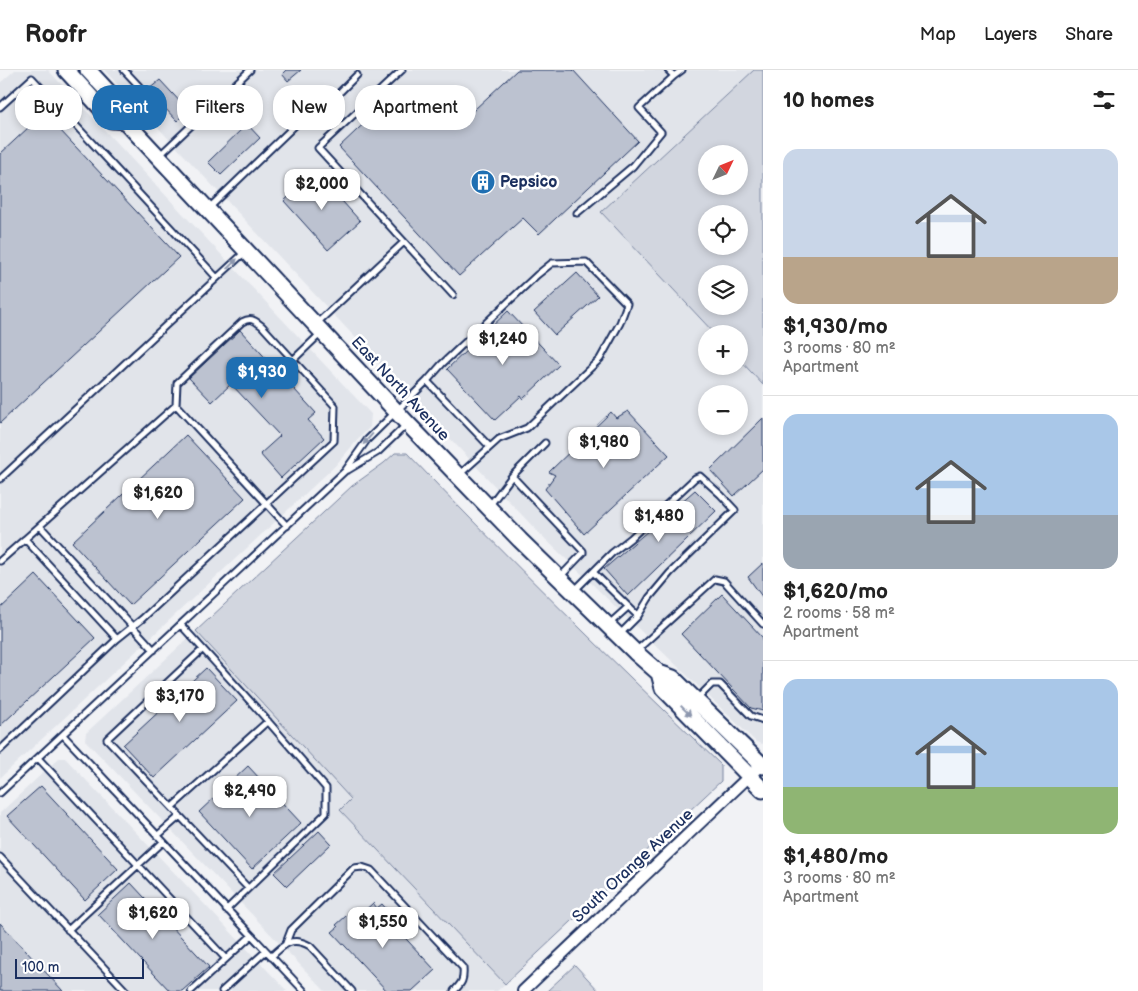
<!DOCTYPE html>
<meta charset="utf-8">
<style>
:root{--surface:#fff;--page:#f6f6f6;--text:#222;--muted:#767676;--line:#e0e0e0;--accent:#1f6fb2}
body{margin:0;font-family:"Balsamiq Sans",sans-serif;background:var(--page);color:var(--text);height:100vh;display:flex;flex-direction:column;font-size:19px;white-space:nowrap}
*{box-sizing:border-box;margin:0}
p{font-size:16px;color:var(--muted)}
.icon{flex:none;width:28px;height:28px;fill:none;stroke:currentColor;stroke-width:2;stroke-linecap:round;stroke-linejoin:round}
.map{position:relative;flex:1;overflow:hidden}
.details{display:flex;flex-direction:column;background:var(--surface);width:375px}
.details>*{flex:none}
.banner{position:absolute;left:15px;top:15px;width:475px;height:45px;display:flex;gap:10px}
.needle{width:32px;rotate:47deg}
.controls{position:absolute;left:698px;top:75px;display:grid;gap:10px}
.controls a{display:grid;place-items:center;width:50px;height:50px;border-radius:50%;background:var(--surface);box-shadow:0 2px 8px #0003;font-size:25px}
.scale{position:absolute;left:15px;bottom:12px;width:129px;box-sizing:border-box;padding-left:5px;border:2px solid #1b2f5e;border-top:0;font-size:14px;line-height:18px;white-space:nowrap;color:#1b2f5e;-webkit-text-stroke:4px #fff;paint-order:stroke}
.price{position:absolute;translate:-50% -42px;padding:0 11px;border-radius:10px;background:#fff;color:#222;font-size:16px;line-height:32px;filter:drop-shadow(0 1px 2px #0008)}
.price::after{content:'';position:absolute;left:50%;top:30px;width:15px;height:11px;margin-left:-8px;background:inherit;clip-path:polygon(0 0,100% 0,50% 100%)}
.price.on{background:var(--accent);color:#fff}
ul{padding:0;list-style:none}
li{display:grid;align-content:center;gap:10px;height:265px;padding:0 20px}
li+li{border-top:1px solid var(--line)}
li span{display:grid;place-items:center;height:155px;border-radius:15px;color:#555}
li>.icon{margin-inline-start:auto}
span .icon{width:90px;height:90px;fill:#fffc;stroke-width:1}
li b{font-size:21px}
h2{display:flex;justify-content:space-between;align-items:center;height:60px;padding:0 20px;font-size:21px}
.pill{padding:0 18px;border-radius:20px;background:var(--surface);box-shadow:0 2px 8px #0003;font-size:18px;line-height:45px}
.pill.on{background:var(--accent);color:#fff}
header{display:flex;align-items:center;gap:30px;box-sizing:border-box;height:70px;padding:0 25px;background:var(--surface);border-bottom:1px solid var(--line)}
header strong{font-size:24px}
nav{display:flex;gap:28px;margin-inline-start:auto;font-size:18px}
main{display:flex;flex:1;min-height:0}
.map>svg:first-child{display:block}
.built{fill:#e1e4ea;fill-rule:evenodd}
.green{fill:#d2d6df;stroke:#76829e;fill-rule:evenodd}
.building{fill:#bcc2d0;stroke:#1b2f5e}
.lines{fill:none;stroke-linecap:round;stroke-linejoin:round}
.lane-casing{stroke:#1b2f5e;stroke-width:9}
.street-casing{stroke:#1b2f5e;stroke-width:14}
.secondary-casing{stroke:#1b2f5e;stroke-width:19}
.lane{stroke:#fff;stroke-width:5}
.street{stroke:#fff;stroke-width:10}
.secondary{stroke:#fff;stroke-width:15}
.oneway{fill:#8d97ae}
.labels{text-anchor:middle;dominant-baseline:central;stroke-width:5;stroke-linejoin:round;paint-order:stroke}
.poi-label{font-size:16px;font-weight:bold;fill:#1b2f5e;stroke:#fff;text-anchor:start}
.street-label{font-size:16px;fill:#1b2f5e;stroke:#fff}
</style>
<header>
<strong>Roofr</strong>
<nav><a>Map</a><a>Layers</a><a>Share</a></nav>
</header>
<main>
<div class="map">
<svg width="763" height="921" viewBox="0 0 763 921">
<rect width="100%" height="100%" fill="#f1f2f5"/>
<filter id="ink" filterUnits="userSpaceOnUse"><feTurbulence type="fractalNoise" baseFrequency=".02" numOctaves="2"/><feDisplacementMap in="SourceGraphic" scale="10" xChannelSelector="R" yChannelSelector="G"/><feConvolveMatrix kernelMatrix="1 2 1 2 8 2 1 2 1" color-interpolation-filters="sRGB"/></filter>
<g filter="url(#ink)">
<path class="built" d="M15 0H48L371 344 370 357 360 367 334 397 0 708V13Z
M104 0H754L601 142 715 264H706V296H739V289L763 315V674L756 672 537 461ZM706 324H739V356H706Z
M196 561 352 729 340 740 505 914 497 921H325L85 670 86 663Z
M59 688H65L287 921H0V743Z"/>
<path class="green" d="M754 0H763V315L739 289V264H715L601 142ZM706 84H739V116H706ZM706 144H739V176H706ZM706 204H739V236H706Z
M395 383H407C509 490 615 593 721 695V711L505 914 340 740 351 729 196 561 352 416 384 393Z
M575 895 599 921H547Z"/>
<path class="building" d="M286 0H301L288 11 282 4Z
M517 0H573L638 71 539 164 523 148 459 206 339 77 375 43 387 55 409 35 426 53 444 36 461 52Z
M160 10 184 36 180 40 184 44 177 51 148 20Z
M44 43 179 187 0 353V84Z
M247 54 260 68 221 105 208 92Z
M316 102 360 151 328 180 284 131Z
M577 203 598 226 555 265 534 242Z
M508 241 559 295 523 329 521 326 495 350 447 299Z
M240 260 316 343 308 350 324 368 281 408 260 384 280 366 231 314 212 332 189 308Z
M628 341 669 385 584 464 545 419 555 405 549 402 611 342 616 348Z
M763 348V399L734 426 710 400Z
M186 365 245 428 130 535 72 472Z
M695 420 716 441 628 526 604 499Z
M763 493V528L748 507Z
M36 505 95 568 0 656V539Z
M722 524 763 568V641L751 638 681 564Z
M206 598 237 631 154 708 123 675Z
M248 696 301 753 252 799 199 742Z
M41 716 118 799 85 830 7 746Z
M319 761 331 774 287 816 274 803Z
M131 813 209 897 182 921H170L98 844Z
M373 833 377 838 382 834 398 852 394 856 435 900 412 921H387L332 862 338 857 336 855 355 838 361 844Z
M0 853 63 921H0Z"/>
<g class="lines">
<defs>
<path id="lane" d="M124 0 139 16 141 36 129 48
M402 0 318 78 453 225
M668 0 674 6 682 0
M0 37 32 8 217 208
M159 86 250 0
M208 139 312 39 330 32 357 5
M577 143 633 96 661 62 639 38 674 6
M316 254 404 172
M293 290 320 264
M427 311 490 377
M348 400 378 382 406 355
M512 406 545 373
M0 409 245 182
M490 435 512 406 583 481V483L561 506
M40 456 154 580
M25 469 176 335 287 456
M0 491 25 469 117 569 0 680
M593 502 638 546
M575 520 612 483 631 468 695 408 700 406 721 425 735 440 670 503 649 528 638 546 620 564
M181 555 259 641 326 718V743L226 840
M608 555 628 537
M117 569 142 549 334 371 335 336 262 256C254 250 251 247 242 252L177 313 176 335
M203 579 107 669 248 818
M637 580 715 509 724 511 763 554
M698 628 712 614H720L751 646 763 650
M63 665 304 921
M38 688 226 889
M0 723 345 401 367 370 427 311 442 294 537 205 552 193 586 192 627 234 620 253 600 289 527 358 499 369 459 405
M172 737 268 651
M157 766 180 746
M0 787 126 921
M68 860 163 772
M286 873 291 860 354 798 362 797 371 800 463 898C464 910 462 913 454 921
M271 887C284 874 292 866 310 876L352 921
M191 921 251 866
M222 921 266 881"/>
<path id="street" d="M523 921 763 693"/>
<path id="secondary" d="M66 0 112 50 125 51
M88 0 124 39 125 51 408 354 520 470 635 582 659 603 673 608 763 696
M659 603 663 618 763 720"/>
</defs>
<use href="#lane" class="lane-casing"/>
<use href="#street" class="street-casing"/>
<use href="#secondary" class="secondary-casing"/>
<use href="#lane" class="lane"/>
<use href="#street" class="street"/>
<use href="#secondary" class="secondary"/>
</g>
<defs><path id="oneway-solid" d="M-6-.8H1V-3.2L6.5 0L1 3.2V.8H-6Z" transform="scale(1.25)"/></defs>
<g class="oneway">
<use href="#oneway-solid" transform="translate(232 194) rotate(-44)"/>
<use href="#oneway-solid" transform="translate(368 369) rotate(131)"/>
<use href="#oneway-solid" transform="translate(686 641) rotate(45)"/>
</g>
</g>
<defs>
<symbol id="building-disc" viewBox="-11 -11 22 22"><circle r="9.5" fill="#1f6fb2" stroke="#fff"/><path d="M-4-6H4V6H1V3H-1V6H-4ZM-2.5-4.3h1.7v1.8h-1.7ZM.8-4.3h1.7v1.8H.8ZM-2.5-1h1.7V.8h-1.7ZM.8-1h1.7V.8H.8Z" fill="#fff"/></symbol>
</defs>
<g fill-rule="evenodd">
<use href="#building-disc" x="469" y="98" width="28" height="28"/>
</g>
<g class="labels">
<g class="poi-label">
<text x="500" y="112">Pepsico</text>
</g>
<g class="street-label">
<text transform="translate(400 319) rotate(47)">East North Avenue</text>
<text transform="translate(633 796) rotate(-43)">South Orange Avenue</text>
</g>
</g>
</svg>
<div class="controls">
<a><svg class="needle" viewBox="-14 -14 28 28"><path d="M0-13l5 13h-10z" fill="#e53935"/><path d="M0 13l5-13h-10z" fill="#767676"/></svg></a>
<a><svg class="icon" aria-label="locate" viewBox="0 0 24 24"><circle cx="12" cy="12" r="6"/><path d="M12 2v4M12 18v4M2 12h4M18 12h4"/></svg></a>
<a><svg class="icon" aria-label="layers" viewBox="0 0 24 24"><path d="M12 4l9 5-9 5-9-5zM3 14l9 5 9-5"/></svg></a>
<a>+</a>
<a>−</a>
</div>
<div class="scale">100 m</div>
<b class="price" style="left:322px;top:141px">$2,000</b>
<b class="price" style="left:503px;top:296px">$1,240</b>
<b class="price on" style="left:262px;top:329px">$1,930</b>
<b class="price" style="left:604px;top:399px">$1,980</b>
<b class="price" style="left:158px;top:450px">$1,620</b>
<b class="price" style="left:659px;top:473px">$1,480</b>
<b class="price" style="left:180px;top:653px">$3,170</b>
<b class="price" style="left:250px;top:748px">$2,490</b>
<b class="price" style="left:153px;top:870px">$1,620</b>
<b class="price" style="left:383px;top:879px">$1,550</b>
<div class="banner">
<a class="pill">Buy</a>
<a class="pill on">Rent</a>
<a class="pill">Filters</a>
<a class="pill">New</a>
<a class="pill">Apartment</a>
</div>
</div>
<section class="details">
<h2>10 homes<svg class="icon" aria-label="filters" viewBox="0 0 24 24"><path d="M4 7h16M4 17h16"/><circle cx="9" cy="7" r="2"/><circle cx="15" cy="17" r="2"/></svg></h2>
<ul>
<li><span style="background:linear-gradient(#c9d6e8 70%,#b9a48a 0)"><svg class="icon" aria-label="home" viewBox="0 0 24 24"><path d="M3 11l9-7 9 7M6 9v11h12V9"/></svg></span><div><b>$1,930/mo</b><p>3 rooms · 80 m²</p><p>Apartment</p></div></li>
<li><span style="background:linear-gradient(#a9c7e8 65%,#9aa5b1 0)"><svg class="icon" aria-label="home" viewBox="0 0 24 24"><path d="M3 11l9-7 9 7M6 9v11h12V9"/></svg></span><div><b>$1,620/mo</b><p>2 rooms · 58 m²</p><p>Apartment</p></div></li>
<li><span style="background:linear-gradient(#a9c7e8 70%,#8fb573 0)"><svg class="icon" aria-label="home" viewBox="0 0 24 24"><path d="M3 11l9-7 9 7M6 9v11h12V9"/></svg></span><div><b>$1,480/mo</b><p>3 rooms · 80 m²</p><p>Apartment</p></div></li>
</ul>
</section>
</main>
